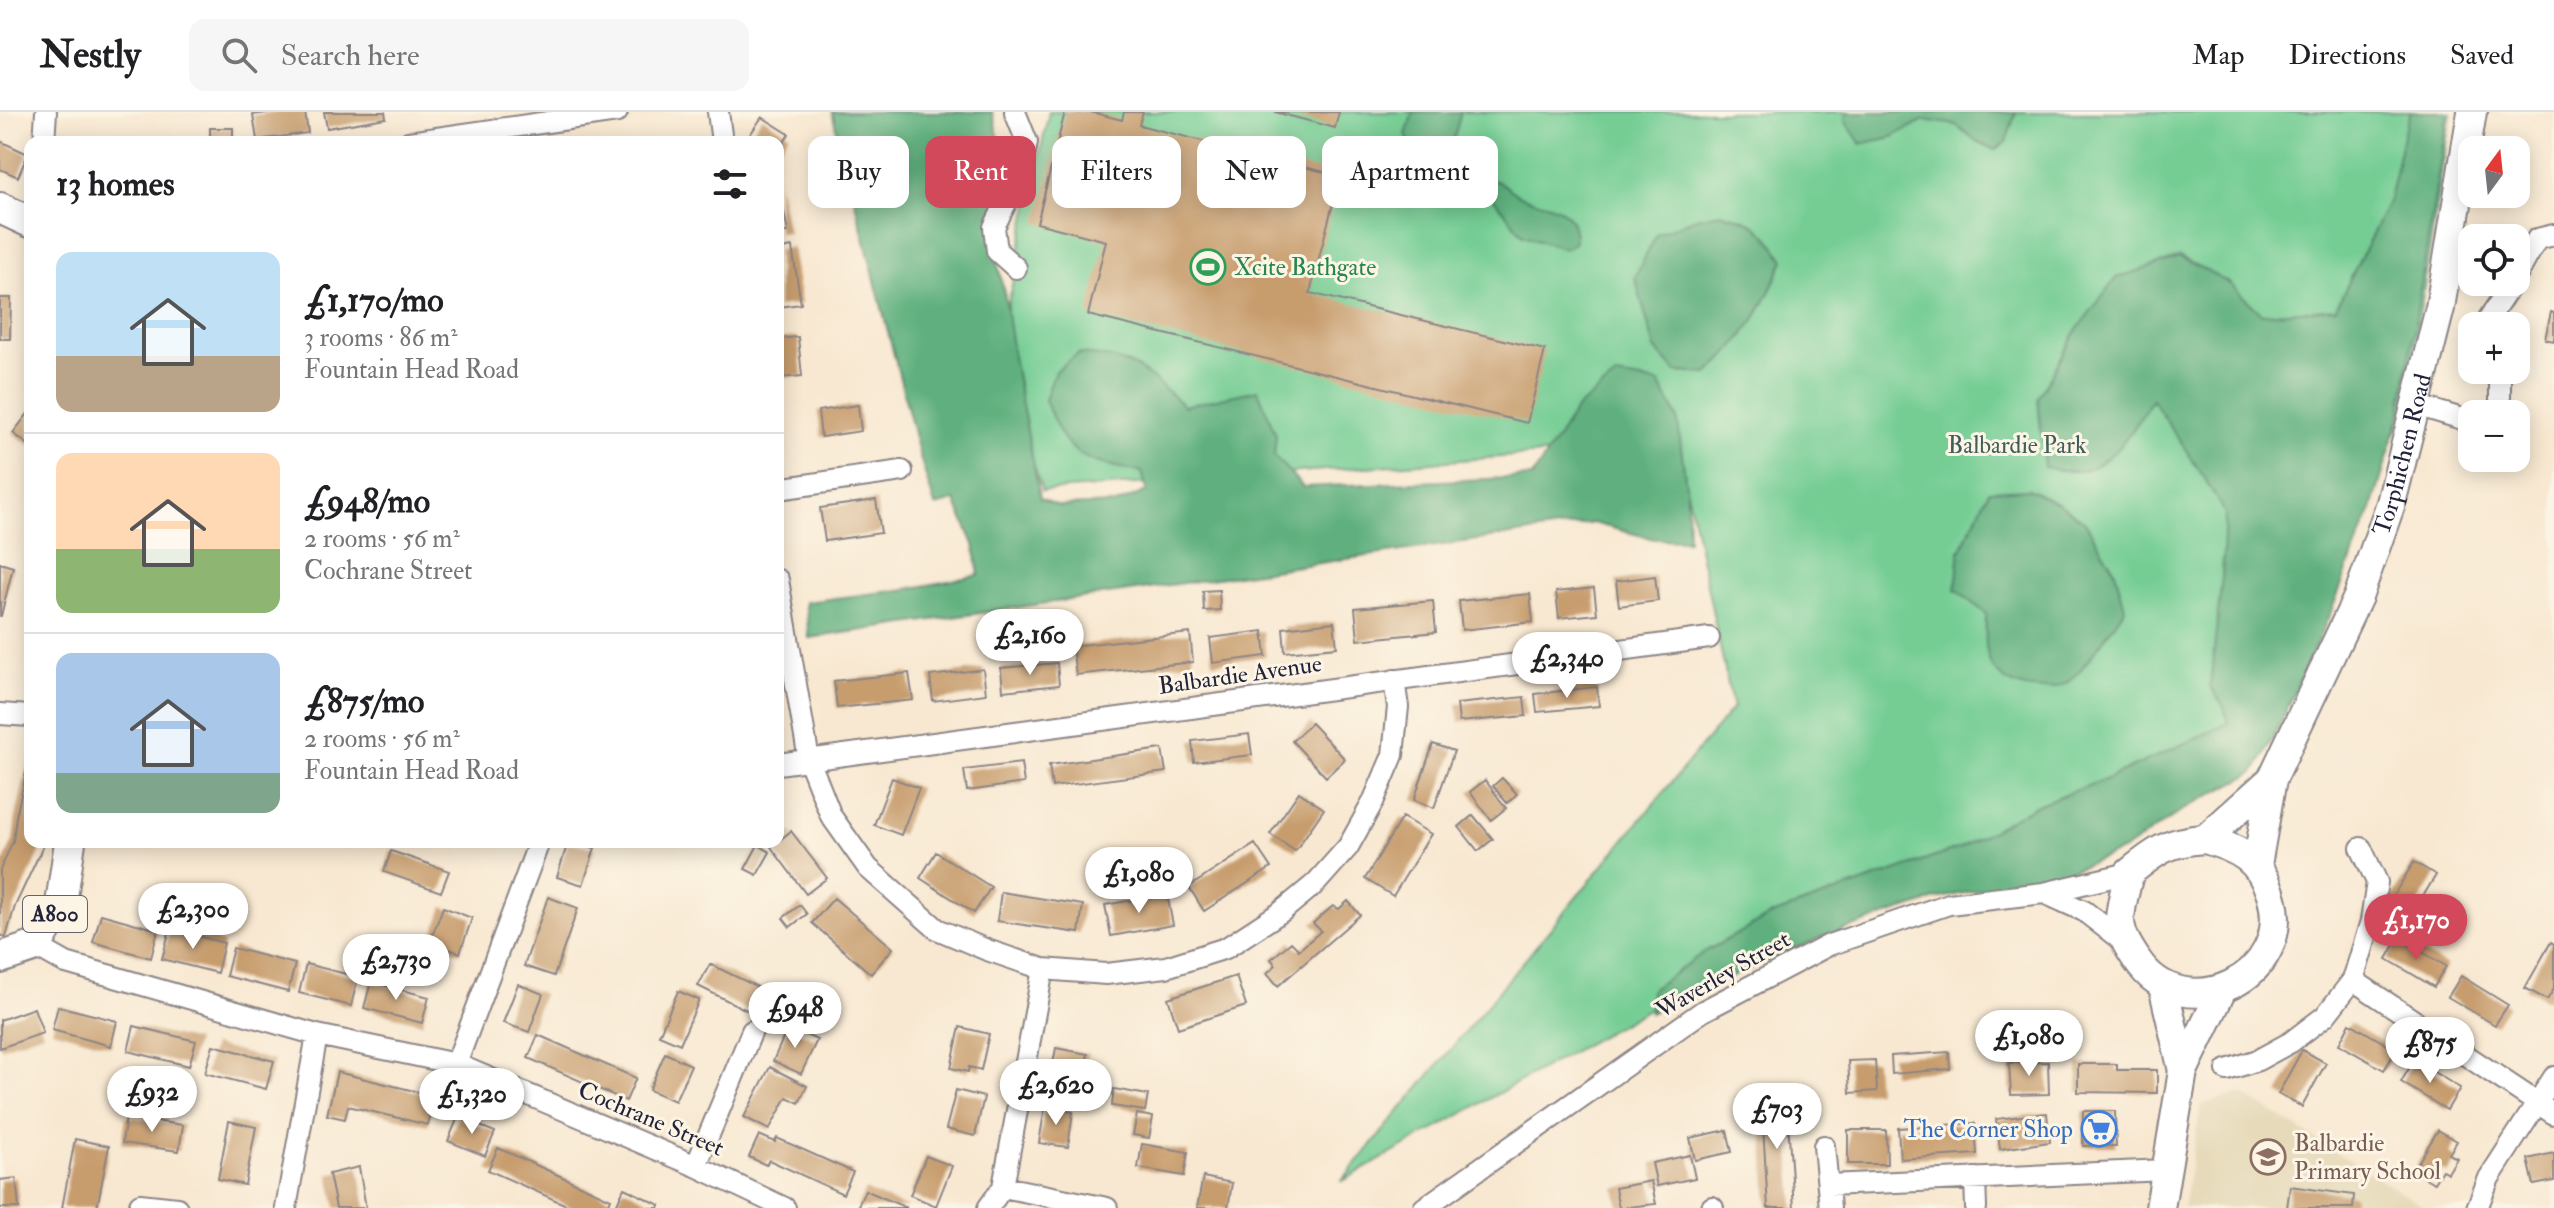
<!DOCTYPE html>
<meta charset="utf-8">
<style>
:root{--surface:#fff;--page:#f6f6f6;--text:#202124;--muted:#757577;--line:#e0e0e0;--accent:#d1495b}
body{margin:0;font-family:"IM FELL Double Pica",serif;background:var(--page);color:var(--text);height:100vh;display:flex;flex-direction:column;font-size:30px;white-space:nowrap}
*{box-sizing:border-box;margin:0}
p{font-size:26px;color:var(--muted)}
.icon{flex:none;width:44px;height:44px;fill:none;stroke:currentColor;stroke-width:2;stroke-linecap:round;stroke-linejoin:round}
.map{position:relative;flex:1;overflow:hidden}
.side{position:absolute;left:24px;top:24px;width:760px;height:712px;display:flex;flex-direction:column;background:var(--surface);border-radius:16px;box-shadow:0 4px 20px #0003}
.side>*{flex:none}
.banner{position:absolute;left:808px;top:24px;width:760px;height:72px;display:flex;gap:16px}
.needle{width:52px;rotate:15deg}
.tools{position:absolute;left:2458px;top:24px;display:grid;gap:16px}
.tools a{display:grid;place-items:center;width:72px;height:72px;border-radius:16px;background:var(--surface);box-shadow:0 4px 20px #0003;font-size:40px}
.price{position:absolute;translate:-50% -68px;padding:0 18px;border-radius:28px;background:#fff;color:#222;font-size:26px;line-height:52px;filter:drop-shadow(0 2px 4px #0008)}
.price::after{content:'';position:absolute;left:50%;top:48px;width:24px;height:18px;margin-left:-12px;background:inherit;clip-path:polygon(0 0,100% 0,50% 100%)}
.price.active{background:var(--accent);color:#fff}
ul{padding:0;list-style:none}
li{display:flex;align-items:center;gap:24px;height:200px;padding:0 32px}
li+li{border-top:2px solid var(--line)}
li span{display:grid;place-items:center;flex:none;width:224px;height:160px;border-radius:16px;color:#555}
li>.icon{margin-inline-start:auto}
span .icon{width:96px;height:96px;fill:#fffc;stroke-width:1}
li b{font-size:34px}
h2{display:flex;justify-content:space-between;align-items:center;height:96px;padding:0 32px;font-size:34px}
.pill{padding:0 28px;border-radius:16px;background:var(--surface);box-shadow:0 4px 20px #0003;font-size:28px;line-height:72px}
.pill.active{background:var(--accent);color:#fff}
header{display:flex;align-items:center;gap:48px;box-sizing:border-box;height:112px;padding:0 40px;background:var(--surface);border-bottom:2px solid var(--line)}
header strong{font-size:38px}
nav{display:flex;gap:44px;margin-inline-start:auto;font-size:28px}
.search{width:560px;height:72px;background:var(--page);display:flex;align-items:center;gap:20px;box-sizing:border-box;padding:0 28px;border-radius:16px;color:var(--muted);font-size:30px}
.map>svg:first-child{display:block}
.built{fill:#e6daba}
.green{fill:#74cd94;stroke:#4b7868;stroke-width:2}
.forest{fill:#5fb07e;stroke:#40695c;stroke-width:2}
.building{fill:#c79d6e}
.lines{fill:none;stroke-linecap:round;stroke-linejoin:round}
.street-casing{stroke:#8d8586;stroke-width:24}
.secondary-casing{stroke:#8d8586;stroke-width:32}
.primary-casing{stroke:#8d8586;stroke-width:34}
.street{stroke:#fff;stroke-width:20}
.secondary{stroke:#fff;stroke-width:28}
.primary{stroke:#fff;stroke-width:30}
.labels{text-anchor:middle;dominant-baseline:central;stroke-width:6;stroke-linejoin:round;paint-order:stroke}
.shield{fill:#fcf5e5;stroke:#63616e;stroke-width:2}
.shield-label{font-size:22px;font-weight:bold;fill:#22223b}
.leisure-label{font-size:24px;fill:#27864d;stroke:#fcf5e5;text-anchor:start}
.park-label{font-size:24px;fill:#3f5e5a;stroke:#fcf5e5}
.street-label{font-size:24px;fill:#22223b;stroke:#fcf5e5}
.shop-label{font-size:24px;fill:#366cbe;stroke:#fcf5e5;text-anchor:end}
.education-label{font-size:24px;fill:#785e54;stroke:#fcf5e5;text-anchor:start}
</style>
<header>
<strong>Nestly</strong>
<div class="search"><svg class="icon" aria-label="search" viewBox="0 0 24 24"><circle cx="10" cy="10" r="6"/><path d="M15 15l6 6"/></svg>Search here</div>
<nav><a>Map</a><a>Directions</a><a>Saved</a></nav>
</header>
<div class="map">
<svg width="2554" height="1096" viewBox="0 0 2554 1096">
<rect width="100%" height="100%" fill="#fcf5e5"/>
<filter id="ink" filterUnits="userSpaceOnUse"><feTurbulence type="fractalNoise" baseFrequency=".0125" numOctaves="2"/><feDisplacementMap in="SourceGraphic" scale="16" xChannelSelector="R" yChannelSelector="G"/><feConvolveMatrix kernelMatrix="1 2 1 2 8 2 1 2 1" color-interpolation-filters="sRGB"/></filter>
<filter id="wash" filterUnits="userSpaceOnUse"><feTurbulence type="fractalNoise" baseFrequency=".006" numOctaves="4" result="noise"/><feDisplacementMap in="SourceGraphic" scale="32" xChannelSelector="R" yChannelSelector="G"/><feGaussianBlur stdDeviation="1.8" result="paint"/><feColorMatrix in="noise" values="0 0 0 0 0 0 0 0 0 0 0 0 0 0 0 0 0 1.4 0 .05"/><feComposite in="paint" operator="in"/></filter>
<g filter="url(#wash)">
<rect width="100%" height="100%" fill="#f8e8d1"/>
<path class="built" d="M2241 981 2426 1096H2183L2201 993Z"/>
<path class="green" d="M1049 0H2451L2404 304 2245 622 1783 821 1341 1070 1733 596 1677 332 1042 379 998 238Z"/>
<path class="forest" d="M832 0H992L999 26 993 56 997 84 991 122 1005 185 1014 251 1040 386 1058 394 1116 392 1147 379 1142 360C1081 349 1068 347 1045 288L1055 259 1078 242C1134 245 1144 259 1184 294L1258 278 1276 323 1274 344 1303 375 1532 365 1577 296 1617 264 1659 271 1677 304 1687 381 1688 428 1654 427 1593 411 809 526 805 490 907 477 979 463 974 432 955 389 935 394 920 345Z
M1413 0H1461L1451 36 1442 55 1418 44 1406 23Z
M1846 0H2016L2006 30 1995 38 1975 28 1956 13 1924 8 1892 25 1861 32 1845 9Z
M2411 0H2448L2401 300 2374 390 2332 497 2283 606 2255 660 2187 695 2124 738 2072 758 1936 787 1825 824 1650 901 1651 878 1704 840 1772 803 1960 736 2039 692 2109 666 2229 611 2223 593 2210 574 2222 465 2225 402 2205 367 2152 287C2137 313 2110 358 2076 359 2066 360 2054 357 2044 355L2038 286 2078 216 2116 166 2180 145 2229 171 2262 202 2336 196 2389 88 2404 19Z
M1492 68C1506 70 1512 82 1525 86 1553 94 1575 95 1575 130L1565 137 1523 123 1489 81Z
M1720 101C1755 107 1766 119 1784 148 1764 195 1746 227 1708 262L1676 260 1655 237 1635 165 1657 122 1696 106Z
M2028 377 2058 391 2085 410 2115 459 2125 496C2115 512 2081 561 2068 570 2045 584 2010 578 1994 557 1983 543 1986 519 1986 502L1956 477 1960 439 1989 379Z"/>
<g id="blocks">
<path class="building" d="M273 0H305L308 21 257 28 253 3Z
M324 0H385L386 6 327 16Z
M1065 0H1091L1122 8 1124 0H1143L1139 13 1340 64 1310 181 1545 238 1527 311 1088 203 1106 129 1037 111Z
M1275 0H1339L1335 16Z
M762 5 789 22 778 39V30H745Z
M210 16H233V30H210Z
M0 29 28 42 18 65 0 57Z
M778 70 788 120 778 121Z
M792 135 801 192 778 195V138Z
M0 186H11L10 227H0Z
M2551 200 2554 201V229L2545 227Z
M798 225 802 264 778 266V227Z
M858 293 861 319 821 325 818 299Z
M30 299V334L13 321Z
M876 388 881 421 825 429 820 396Z
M0 451 13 455 1 504H0Z
M1655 464 1658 489 1619 494 1616 469Z
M1594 476 1597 502 1559 506 1556 480Z
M1219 478 1220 498 1204 499 1203 479Z
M1530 482 1533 510 1462 518 1459 489Z
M1433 489 1436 520 1358 528 1355 496Z
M1334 510 1337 535 1285 540 1283 516Z
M1263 519 1266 544 1213 551 1210 526Z
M1190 521 1193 550 1076 563 1072 534Z
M1057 551 1059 573 1003 579 1001 556Z
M983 557 986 582 933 589 930 564Z
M909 561 913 588 837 596 834 569Z
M1597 575 1599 594 1537 600 1535 582Z
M1524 585 1526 604 1459 610 1457 592Z
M1311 611 1345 647 1326 665 1292 629Z
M1249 622 1252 643 1194 650 1192 629Z
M1433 632 1454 639 1434 696 1414 688Z
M1162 637 1166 660 1052 675 1049 653Z
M29 647 30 730H45L15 794 6 825 0 823V758L13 729 16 705Z
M1021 651 1024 671 967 679 964 658Z
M892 666 919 676 901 723 874 713Z
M1502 666 1517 682 1507 691 1493 674Z
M1485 668 1506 696 1491 708 1470 680Z
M1299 680 1324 697 1295 739 1270 722Z
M1473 703 1493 727 1478 739 1459 715Z
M1402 705 1431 722 1393 784 1365 767Z
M791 719 827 766 806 782 771 735Z
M568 730 595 736 583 773 557 765Z
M1255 732 1271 756 1204 799 1189 775Z
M758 733 770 740 757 763 745 757Z
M391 739 449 759 441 780 384 760Z
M936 740 991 775 974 801 920 766Z
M2414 750 2436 763 2409 807 2387 794Z
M1001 780 1083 793 1079 821 997 809Z
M1167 782 1173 813 1111 824 1105 793Z
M548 785 578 796 554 864 524 854Z
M834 786 893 836 871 862 812 811Z
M1348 789 1360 803 1278 874 1267 861 1276 853 1271 847 1291 830 1299 838 1321 819 1313 811 1333 794 1339 797Z
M800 793 807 802 790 815 783 806Z
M443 795 472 806 460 841 430 830Z
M101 802 158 818 151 846 93 830Z
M170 817 224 831 217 861 162 847Z
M2399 826 2446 854 2434 875 2387 847Z
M2551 830 2554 832V877L2547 888 2525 876Z
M233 836 295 852 288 880 226 864Z
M306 852 358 865 351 894 299 881Z
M710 852 788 890 777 913 698 874Z
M1236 864 1246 894 1178 916 1168 886Z
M2461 864 2508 893 2495 913 2448 885Z
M371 870 429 885 422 911 364 896Z
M518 872 543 882 529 920 503 911Z
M678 879 699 888 680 932 659 923Z
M58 894 117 909 111 934 52 918Z
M34 896 43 921 0 936V908Z
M2350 911 2396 938 2384 958 2339 932Z
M134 914 196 929 189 954 128 939Z
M788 915 817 928 801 962 773 949Z
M960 915 989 922 981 958 969 955 968 960 951 956Z
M538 923 636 966 626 989 528 946Z
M213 933 274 949 266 977 205 961Z
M1056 936 1088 942 1081 979 1049 973Z
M2302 938 2326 951 2302 995 2278 982Z
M1949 940 1950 957 1892 962 1891 944Z
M665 941 691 953 675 989 649 978Z
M1875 948 1877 979 1850 981 1848 949Z
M2414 948 2460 976 2447 998 2401 970Z
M2048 950 2049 982 2011 983 2009 951Z
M2078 952H2117V958H2157V981L2078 980Z
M770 955 807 974 799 991 787 985 769 1018 744 1005Z
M337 960 435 984 428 1013 348 994 345 1007 327 1003Z
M1114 977 1148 983 1145 999 1112 994Z
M956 978 984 985 975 1024 946 1017Z
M1786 980 1794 1096H1768L1761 982Z
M1045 995 1073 1000 1068 1035 1039 1031Z
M2083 999H2115L2116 1034H2083Z
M2047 1001 2050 1030 2000 1037 1996 1007Z
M1137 1002 1153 1005 1149 1026 1133 1023Z
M126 1005 183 1013 179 1039 122 1031Z
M458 1005 495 1020 485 1044 448 1029Z
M229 1009 256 1015 245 1073 218 1067Z
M1975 1011 1977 1042 1900 1047 1898 1016Z
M1727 1018 1732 1040 1695 1048 1690 1026Z
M1848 1018H1886L1887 1052H1848Z
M2438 1018 2457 1029 2449 1042 2457 1046 2448 1061 2442 1058 2434 1071 2413 1059Z
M759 1023 775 1030 777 1026 853 1060 843 1082 769 1048 766 1053 749 1045Z
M75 1027 109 1034 97 1096H62Z
M1142 1032 1188 1040 1184 1064 1138 1056Z
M498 1036 611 1087 607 1096H573L488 1058Z
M2554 1041V1069L2534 1073 2528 1047Z
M1690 1043 1695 1066 1657 1074 1652 1051Z
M926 1044 952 1054 936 1094 910 1083Z
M359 1055 366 1096H336L329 1062Z
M1203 1065 1232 1071 1228 1096H1197Z
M16 1066 19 1096H0V1068Z
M1651 1069 1656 1092 1619 1096 1615 1076Z
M2290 1074 2354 1083 2353 1096H2287Z
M624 1076 660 1093 659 1096H615Z
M865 1078 907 1096H857Z"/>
</g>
</g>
<g filter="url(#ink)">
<use href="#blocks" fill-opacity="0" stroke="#8d8586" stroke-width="2"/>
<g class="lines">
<defs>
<path id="street" d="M718 0 722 30
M1015 0 1027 30 1021 61 994 115 997 139 1016 156
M44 30 46 0
M409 30 617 0
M2516 165 2537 127 2554 123
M2490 214 2489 206 2513 170
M2416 293 2472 310
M2500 302V258
M778 377 902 359
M778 468 809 648 831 704 868 756 937 817 987 838 1043 857 1106 862 1166 855 1226 836 1281 800 1316 771 1348 735 1373 690 1393 643 1398 595 1394 568
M0 602 30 604
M778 652 1709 526
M2044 781 2084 799 2125 831
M36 834 66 851 317 923 456 952 696 1054 785 1096
M2353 868 2554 1002
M456 952 539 730
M2227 958 2258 948 2291 930 2325 904 2353 868 2371 809 2377 770 2361 736
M1824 1034 1830 1096
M696 1054 752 919
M1975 1066 1976 1096
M1828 1073 2166 1058
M1003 1075 1107 1096
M140 1092 177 1096
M1712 1095 1713 1096
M286 1096 317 923
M988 1096 1003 1075 1043 857
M1424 1096 1703 899 1829 833 1949 792 2044 781 2129 761
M2477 1096 2489 1066 2554 965"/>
<g id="secondary">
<path d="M2205 727C2239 737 2260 747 2271 783 2297 864 2184 919 2137 848 2129 836 2121 824 2120 809 2120 794 2126 776 2129 761 2156 739 2169 729 2205 727Z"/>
<path d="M2205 727 2272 667"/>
<path id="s1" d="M2257 753 2272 667 2358 485 2391 391 2440 196 2472 0"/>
<path d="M2163 874 2183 959"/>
<path d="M2160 1096 2183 959 2222 878"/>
</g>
<path id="primary" d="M0 96 30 110
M0 846 36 834 61 792 70 730"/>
</defs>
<use href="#street" class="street-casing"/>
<use href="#secondary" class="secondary-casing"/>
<use href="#primary" class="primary-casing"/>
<use href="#street" class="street"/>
<use href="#secondary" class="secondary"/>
<use href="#primary" class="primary"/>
</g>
</g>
<defs>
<symbol id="stadium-ring" viewBox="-11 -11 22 22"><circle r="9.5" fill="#fcf5e5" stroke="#2e9e5b" stroke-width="1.5"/><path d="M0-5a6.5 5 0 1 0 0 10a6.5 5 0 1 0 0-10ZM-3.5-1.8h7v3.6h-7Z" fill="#2e9e5b"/></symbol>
<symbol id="supermarket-ring" viewBox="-11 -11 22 22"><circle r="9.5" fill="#fcf5e5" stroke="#3f7fe0" stroke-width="1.5"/><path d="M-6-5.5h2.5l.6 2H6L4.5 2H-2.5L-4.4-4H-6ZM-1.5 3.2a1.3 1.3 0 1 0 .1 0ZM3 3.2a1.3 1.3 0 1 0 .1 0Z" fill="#3f7fe0"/></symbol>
<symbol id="school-ring" viewBox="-11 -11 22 22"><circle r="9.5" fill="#fcf5e5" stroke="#8d6e63" stroke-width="1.5"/><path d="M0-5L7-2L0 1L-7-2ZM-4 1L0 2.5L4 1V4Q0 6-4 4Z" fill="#8d6e63"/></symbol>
</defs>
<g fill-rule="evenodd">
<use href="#stadium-ring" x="1188" y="135" width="40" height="40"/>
<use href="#supermarket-ring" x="2079" y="997" width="40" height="40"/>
<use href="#school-ring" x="2248" y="1025" width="40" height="40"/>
</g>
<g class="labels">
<rect class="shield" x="23" y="784" width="64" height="36" rx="6"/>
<g class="shield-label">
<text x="55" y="802">A800</text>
</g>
<g class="leisure-label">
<text x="1234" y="155">Xcite Bathgate</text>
</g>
<g class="park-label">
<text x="2017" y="333">Balbardie Park</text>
</g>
<g class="street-label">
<text stroke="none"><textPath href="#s1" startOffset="438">Torphichen Road</textPath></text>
<text transform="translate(1240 563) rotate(-8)">Balbardie Avenue</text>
<text transform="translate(1723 863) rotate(-30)">Waverley Street</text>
<text transform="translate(651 1007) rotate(23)">Cochrane Street</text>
</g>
<g class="shop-label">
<text x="2073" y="1017">The Corner Shop</text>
</g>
<g class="education-label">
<text x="2294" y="1031">Balbardie<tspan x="2294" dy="28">Primary School</tspan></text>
</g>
</g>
</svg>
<div class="tools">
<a><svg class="needle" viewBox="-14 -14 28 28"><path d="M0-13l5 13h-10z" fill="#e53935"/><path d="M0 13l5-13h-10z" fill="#757577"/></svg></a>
<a><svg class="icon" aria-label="locate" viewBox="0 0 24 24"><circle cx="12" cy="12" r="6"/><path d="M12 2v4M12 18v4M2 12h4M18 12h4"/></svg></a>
<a>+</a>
<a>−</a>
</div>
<b class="price" style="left:1030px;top:565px">£2,160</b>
<b class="price" style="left:1567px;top:588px">£2,340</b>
<b class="price" style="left:1139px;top:803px">£1,080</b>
<b class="price" style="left:193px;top:839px">£2,300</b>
<b class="price active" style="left:2416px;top:850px">£1,170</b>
<b class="price" style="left:396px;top:890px">£2,730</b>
<b class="price" style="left:795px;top:938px">£948</b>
<b class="price" style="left:2029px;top:966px">£1,080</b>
<b class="price" style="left:2430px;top:973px">£875</b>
<b class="price" style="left:1056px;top:1015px">£2,620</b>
<b class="price" style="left:152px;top:1022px">£932</b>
<b class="price" style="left:472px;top:1024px">£1,320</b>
<b class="price" style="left:1777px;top:1039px">£703</b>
<div class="banner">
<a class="pill">Buy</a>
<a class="pill active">Rent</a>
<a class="pill">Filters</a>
<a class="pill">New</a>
<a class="pill">Apartment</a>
</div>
<section class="side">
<h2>13 homes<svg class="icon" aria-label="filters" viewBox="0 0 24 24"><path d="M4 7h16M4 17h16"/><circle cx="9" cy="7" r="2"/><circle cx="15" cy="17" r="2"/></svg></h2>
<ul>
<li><span style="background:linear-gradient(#bfe0f5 65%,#b9a48a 0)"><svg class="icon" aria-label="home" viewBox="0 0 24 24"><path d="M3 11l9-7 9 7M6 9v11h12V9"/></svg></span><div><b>£1,170/mo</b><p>3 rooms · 86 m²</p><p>Fountain Head Road</p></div></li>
<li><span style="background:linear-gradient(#ffd9b3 60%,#8fb573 0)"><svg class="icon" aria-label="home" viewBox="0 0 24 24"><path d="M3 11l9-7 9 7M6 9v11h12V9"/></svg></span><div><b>£948/mo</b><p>2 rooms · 56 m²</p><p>Cochrane Street</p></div></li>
<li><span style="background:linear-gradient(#a9c7e8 75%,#7fa58c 0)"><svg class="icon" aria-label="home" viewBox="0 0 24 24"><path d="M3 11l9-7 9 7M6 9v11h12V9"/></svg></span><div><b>£875/mo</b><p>2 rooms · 56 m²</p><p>Fountain Head Road</p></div></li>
</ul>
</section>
</div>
